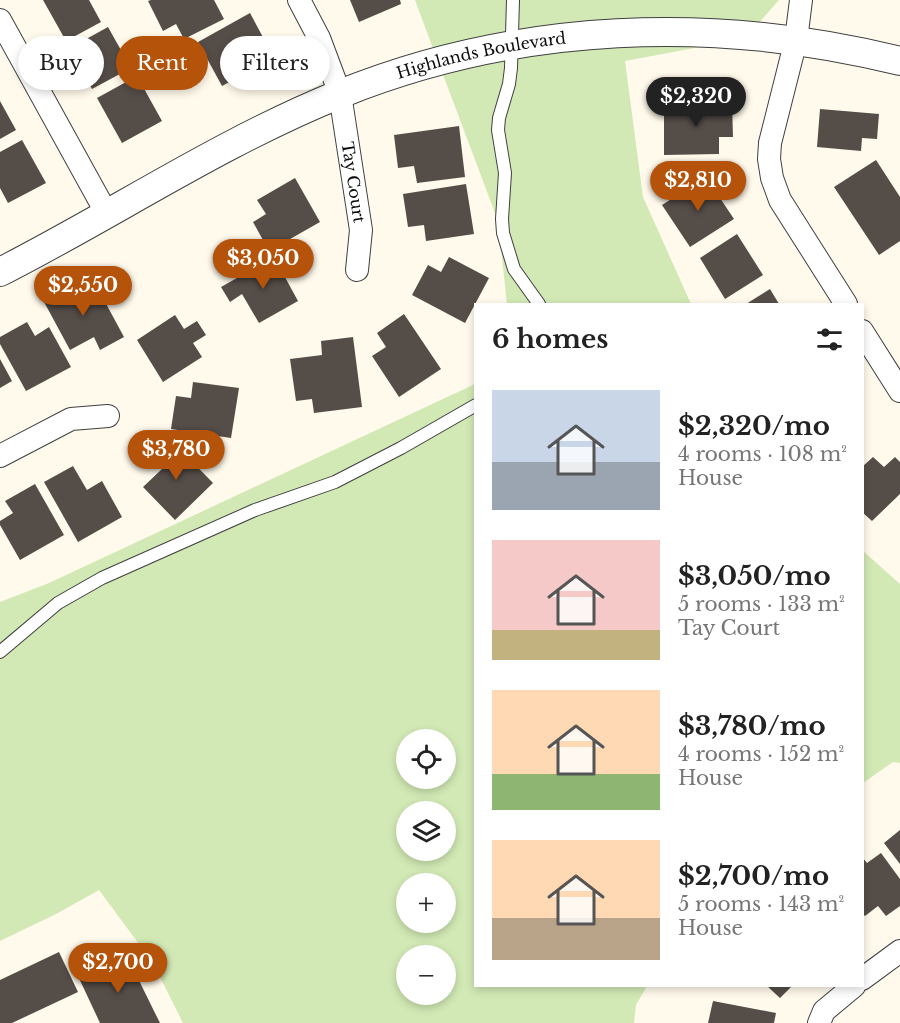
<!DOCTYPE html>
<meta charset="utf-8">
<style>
:root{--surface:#fff;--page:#f2f2f2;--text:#222;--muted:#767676;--accent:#b45309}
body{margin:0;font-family:"Libre Baskerville",serif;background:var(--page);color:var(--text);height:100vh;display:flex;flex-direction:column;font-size:22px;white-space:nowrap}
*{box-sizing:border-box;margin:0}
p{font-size:20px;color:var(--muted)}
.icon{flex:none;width:33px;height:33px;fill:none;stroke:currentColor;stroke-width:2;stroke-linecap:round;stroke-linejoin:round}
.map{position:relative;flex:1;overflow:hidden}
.sheet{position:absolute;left:474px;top:303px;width:390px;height:684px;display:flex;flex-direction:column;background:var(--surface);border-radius:0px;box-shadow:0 3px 9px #0003}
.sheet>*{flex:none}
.hud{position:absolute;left:18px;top:36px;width:366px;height:54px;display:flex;gap:12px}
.controls{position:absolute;left:396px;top:729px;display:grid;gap:12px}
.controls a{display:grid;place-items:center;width:60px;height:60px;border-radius:50%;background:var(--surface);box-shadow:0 3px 9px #0003;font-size:30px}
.price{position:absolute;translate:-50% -51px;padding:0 14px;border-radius:21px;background:var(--accent);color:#fff;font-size:20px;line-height:39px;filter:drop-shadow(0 2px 3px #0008)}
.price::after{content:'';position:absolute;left:50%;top:36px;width:18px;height:14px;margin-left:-9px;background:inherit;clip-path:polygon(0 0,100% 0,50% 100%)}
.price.on{background:#222;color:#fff}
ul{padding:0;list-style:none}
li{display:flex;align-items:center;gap:18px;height:150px;padding:0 18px}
li span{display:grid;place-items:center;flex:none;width:168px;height:120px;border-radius:0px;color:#555}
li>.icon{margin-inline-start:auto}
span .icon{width:72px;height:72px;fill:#fffc;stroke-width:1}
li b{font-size:26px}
h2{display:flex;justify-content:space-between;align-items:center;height:72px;padding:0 18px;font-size:26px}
.tag{padding:0 21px;border-radius:27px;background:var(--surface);box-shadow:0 3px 9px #0003;font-size:21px;line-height:54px}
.tag.on{background:var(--accent);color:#fff}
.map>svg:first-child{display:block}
.green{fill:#d2e9b5;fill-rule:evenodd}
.building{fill:#554d48}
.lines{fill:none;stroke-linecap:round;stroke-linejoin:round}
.service-casing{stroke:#3f3f3f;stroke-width:14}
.minor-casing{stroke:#3f3f3f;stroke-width:24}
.tertiary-casing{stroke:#3f3f3f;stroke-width:30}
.service{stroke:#fff;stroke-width:12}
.minor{stroke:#fff;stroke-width:22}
.tertiary{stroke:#fff;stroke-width:28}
.labels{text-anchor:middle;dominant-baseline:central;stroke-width:6;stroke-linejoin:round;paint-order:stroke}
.street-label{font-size:16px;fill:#0c0c0c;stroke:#fff}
</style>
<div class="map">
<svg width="900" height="1023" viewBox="0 0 900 1023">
<rect width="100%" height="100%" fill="#fffaeb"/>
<path class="green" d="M415 0H779L757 25 434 51Z
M716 44 625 61 643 197 691 304H507L498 221 442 72 574 47Z
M475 384 476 986H647L636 1005 634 1023H183L153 963 99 890 56 914 0 941V602L49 583ZM406 740H446V778H406ZM406 812H446V850H406ZM406 884H446V922H406ZM406 956H446V994H406Z
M863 551 900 584V763L893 762 863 783Z"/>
<path class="building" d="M43 0H89L101 22 66 41Z
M151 0H214L224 19 184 39 176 24 163 31 148 1Z
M350 0H400L401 4 359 22Z
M250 13 266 43 253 50 261 65 222 86 198 42Z
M108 27 131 68 92 89 70 48Z
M137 76 162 121 122 143 97 98Z
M0 101 16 130 0 139Z
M732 103 733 137H719V154L664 155V104Z
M820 109 879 114 877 139 862 138 861 151 817 147Z
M459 126 465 177 417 183 414 166 398 168 394 135Z
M22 140 46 183 8 203 0 188V152Z
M876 160 900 197V241L879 255 834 187Z
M706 177 734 219 690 247 662 205Z
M295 178 320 222 269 251 253 222 266 214 257 200Z
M466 184 474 234 426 241 424 225 408 227 403 194Z
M737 234 763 275 725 299 700 258Z
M274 257 298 301 259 323 242 294 230 302 221 287Z
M449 257 489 278 465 323 412 295 428 265 441 272Z
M78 281 85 293 97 287 124 337 100 350 94 337 70 350 43 300Z
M770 289 779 304H746Z
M404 314 441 369 399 397 372 356 386 347 377 333Z
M175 315 184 329 197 321 206 335 193 343 202 357 163 382 137 340Z
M27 322 35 336 49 327 71 367 26 391 0 344V337Z
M353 337 362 407 314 413 312 399 296 401 290 359 322 355 321 341Z
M0 359 12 381 0 388Z
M193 382 239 388 231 438 171 429 176 396 191 398Z
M171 440 213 483 175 520 143 487 162 469 152 458Z
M873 457 884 467 895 457 900 462V494L872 521 862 512V467Z
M73 466 87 490 102 481 122 517 78 542 44 482Z
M35 484 64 535 20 560 0 525V521L13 513 5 501Z
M900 830V864L884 843Z
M881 853 900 879V906L886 916 878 906 865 916 862 913V857L867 863Z
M59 952 78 992 12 1023H0V980Z
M126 954 154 1011 160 1023H100L78 976Z
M767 986H792L780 998Z
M713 1001 776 1013 774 1023H708Z"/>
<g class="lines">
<defs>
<path id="service" d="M513 0 511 68 509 84 499 118 498 130 505 173 502 219 503 233 514 269 539 304
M0 652 58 603 102 578 255 510 335 482 401 448 476 405"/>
<g id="minor">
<path id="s1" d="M299 0 319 38 340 94 361 230 357 270"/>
<path d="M801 0 796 40 770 143 769 159 772 178 780 200 846 304"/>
<path d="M0 20 107 214"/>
<path d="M862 331 900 391"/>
<path d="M0 456 71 419 108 416"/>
<path d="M862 979 900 951"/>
<path d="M819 1023 824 1011 854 986"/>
</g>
<g id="tertiary">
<path id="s2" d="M0 272C114 214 221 142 340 94 518 22 715 15 900 61"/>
</g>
</defs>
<use href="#service" class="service-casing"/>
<use href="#minor" class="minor-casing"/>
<use href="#tertiary" class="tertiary-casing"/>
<use href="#service" class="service"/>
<use href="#minor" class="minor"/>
<use href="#tertiary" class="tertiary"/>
</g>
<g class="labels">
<g class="street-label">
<text stroke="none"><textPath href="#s2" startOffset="531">Highlands Boulevard</textPath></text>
<text stroke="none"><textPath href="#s1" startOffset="192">Tay Court</textPath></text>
</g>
</g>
</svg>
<div class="controls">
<a><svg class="icon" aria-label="locate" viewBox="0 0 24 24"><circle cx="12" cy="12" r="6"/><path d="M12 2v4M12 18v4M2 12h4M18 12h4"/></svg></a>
<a><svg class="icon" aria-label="layers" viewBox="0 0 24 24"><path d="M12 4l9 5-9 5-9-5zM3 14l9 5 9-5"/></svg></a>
<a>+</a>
<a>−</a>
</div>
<b class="price on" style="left:696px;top:128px">$2,320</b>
<b class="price" style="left:698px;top:212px">$2,810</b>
<b class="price" style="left:263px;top:290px">$3,050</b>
<b class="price" style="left:83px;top:317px">$2,550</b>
<b class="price" style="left:176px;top:481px">$3,780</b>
<b class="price" style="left:118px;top:994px">$2,700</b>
<div class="hud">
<a class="tag">Buy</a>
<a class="tag on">Rent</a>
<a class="tag">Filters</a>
</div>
<section class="sheet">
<h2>6 homes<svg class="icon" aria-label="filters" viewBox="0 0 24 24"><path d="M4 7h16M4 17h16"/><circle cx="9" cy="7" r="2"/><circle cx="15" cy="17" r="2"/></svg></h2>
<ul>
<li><span style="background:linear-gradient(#c9d6e8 60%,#9aa5b1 0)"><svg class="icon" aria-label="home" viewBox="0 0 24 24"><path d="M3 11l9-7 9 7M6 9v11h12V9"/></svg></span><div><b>$2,320/mo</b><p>4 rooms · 108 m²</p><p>House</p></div></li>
<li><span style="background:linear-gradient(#f6c9c9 75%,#c2b280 0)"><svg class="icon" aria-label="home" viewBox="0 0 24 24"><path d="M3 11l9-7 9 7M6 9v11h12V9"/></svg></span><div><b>$3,050/mo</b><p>5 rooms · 133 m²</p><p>Tay Court</p></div></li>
<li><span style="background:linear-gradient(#ffd9b3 70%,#8fb573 0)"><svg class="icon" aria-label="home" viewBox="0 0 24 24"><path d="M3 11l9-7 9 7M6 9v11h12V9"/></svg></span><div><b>$3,780/mo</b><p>4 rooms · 152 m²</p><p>House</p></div></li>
<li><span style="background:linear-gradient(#ffd9b3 65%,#b9a48a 0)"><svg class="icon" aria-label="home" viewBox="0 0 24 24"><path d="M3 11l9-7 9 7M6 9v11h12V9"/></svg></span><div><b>$2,700/mo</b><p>5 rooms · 143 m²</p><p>House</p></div></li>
</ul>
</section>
</div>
